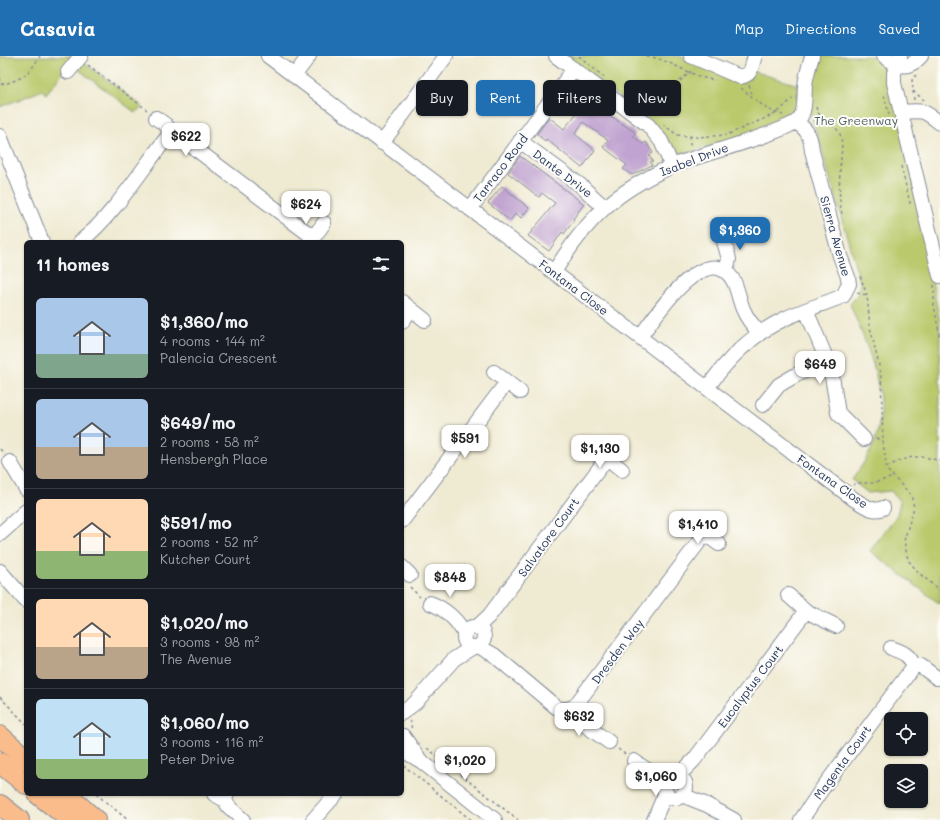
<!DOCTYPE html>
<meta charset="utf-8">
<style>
:root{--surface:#171b24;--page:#20242c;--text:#f1f3f6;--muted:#9ea1a6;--line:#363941;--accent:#1f6fb2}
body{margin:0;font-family:Mali,sans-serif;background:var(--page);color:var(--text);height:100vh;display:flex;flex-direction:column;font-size:15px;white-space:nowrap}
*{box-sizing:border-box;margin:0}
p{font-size:13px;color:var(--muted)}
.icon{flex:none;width:22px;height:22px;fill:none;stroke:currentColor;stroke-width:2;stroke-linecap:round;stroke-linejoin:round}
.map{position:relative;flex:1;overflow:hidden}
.drawer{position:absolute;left:24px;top:184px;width:380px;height:556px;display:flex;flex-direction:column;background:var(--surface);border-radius:6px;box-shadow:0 1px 3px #0004}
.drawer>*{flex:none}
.top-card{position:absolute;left:416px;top:24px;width:380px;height:36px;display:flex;gap:8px}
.tools{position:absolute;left:884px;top:656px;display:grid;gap:8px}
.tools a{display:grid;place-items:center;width:44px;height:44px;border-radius:6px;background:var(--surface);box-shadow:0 1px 3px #0004;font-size:20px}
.price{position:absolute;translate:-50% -34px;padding:0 9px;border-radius:8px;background:#fff;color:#222;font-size:13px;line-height:26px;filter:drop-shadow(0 1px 2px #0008)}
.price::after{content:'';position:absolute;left:50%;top:24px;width:12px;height:9px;margin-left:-6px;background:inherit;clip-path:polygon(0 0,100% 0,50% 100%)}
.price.active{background:var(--accent);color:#fff}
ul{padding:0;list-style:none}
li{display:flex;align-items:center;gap:12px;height:100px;padding:0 12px}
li+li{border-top:1px solid var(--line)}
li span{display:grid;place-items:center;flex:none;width:112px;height:80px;border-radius:6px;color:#555}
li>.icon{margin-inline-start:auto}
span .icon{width:48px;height:48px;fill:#fffc;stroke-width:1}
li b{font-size:17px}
h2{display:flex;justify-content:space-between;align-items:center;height:48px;padding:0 12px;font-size:17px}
.chip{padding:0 14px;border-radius:6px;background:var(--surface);box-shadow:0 1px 3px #0004;font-size:14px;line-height:36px}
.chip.active{background:var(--accent);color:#fff}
header{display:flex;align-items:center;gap:24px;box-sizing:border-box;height:56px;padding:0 20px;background:var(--accent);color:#fff}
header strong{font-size:19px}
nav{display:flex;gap:22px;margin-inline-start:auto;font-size:14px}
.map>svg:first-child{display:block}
.green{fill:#bac96c;stroke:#6a7c65}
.building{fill:#c0a3d0}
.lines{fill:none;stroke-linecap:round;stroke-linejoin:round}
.minor-casing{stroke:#858c98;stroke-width:16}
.highway-casing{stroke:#858c98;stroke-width:22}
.path{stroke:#858c98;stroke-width:1.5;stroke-dasharray:3 3;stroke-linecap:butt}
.minor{stroke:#fff;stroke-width:14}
.highway{stroke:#f9bc8a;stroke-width:20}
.labels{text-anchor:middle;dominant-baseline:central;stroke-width:4;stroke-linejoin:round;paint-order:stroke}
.park-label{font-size:12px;fill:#4b5d62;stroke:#fdfcf7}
.street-label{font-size:12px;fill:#1b2f5e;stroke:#fdfcf7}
</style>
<header>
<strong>Casavia</strong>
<nav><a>Map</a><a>Directions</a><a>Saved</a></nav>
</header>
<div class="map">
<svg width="940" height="764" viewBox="0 0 940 764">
<rect width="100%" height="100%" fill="#fdfcf7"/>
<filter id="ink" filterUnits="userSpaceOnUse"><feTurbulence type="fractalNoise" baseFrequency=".025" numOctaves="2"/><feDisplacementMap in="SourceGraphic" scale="8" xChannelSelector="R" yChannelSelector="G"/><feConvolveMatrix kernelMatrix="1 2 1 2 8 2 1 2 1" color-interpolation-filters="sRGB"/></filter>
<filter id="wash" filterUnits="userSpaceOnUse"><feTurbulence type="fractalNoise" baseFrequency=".012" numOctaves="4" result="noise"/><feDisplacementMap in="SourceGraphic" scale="16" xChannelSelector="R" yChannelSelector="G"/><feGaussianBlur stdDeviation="0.9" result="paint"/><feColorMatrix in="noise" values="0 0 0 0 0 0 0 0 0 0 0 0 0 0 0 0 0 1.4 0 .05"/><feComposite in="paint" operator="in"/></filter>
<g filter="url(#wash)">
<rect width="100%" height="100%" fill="#efead2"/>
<path class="green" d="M0 0H76L46 38 43 34 0 51Z
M564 0H680L736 23 753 15 801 30 795 64 685 98H679L656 69Z
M819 0H880L890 11 940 266V548L870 495 897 459 900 446 891 435 868 437 852 424C861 411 873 394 877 378 889 335 866 288 850 248L856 241 861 229 811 57 813 24Z
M84 7 142 50 136 57 79 14Z"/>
<g id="blocks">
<path class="building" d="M572 30 596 50 636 77 633 80 643 88 646 86 653 97 649 100 653 105 650 106 652 109 632 119 623 113 627 109 603 91 608 84 583 66 575 78 595 94 582 112 546 83 545 85 537 78 549 61 564 73 576 58 561 45Z
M520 100 584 148 573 163 574 164 564 178 562 176 549 195 528 180 555 147 542 137 539 141 508 117Z
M502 130 529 152 521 162 516 157 510 165 488 147Z"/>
</g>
</g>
<g filter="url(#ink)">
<use href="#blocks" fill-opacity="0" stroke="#858c98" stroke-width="1"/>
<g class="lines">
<defs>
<path id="minor" d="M268 0 855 444C864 449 873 457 883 452
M556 0 648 69 661 85 672 110
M691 0 740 21C753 19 751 10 755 0
M884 0C898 11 909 14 921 0
M900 0 894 17V27L940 220
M68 16 81 0
M294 20 309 0
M901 56C923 54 924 54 940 67
M156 62 166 69 172 79
M0 80 42 186
M520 85 580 129 604 151
M382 87 446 0
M470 153 574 13
M721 175 729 203 726 216
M80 186C112 161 140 116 165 84L172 79 181 82 313 181
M310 186 324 167
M554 216C587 163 613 137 670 111 693 100 791 76 800 62 806 53 804 40 805 30 806 20 809 10 812 0
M402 246 425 264
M806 254 831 314 838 357 864 383
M402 266 411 253
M640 281C654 262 706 181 733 224 738 233 739 244 743 253 747 263 753 270 760 277
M494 316 520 336
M707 332C728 303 751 279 784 263 803 254 824 248 843 240L849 228 848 221 840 200 812 95C811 81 808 74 796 66
M763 349 779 329 796 319 827 305
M594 391 622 414
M10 406 26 433
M402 465 507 326
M693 469 719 488
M0 478 26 455
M402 511 410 519
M0 515 26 545
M788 539 806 555 836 570
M430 547C444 552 458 564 465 579
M464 581a10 10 0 1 1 20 0a10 10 0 1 1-20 0Z
M476 572 489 560 607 402
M478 590 494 599 556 651 564 654 574 651 705 478
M914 610H921L937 622
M564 654 609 686
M402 657 415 647 454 603 473 591
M403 680 418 701
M402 694 421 705 495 764
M634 705 665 726
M664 731a11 11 0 1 1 22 0a11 11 0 1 1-22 0Z
M678 720 694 704 806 555
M214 738 225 744
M227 738 225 744 228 750 243 764
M682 739 707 749 734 764
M313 764 336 738
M654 764 666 736
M801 764 822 733 914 610C909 598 902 596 891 592"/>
<path id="highway" d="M0 680 26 703
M0 707 26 728
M38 738 71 764
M66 738 95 764
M0 749 19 764"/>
</defs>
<use href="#minor" class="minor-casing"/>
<use href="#highway" class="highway-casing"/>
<path class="path" d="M579 0 604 21
M647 0C672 4 690 21 715 24
M88 9 147 54
M0 22 1 28C21 25 30 17 40 0
M749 29 753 41
M741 32 767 53 783 59
M913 35 924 44
M679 37 680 25 694 13
M884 39 889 59
M914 44 912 24 916 19
M816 51C819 65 836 68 840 78 844 90 840 103 840 115 839 130 839 144 842 159
M663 68 677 79 696 81 726 79
M729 78 777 57 793 42
M690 80V92
M901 110 911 151
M860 220 867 239 870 271 881 318 883 386 887 414 911 439 914 451 904 485 908 504 919 517 940 535
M934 229V249L940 283
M857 237 867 239
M876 382 883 386
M0 393 4 398
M887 411C908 400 917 398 940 405
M853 429 856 427H873L894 421
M410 531 420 541
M0 641 26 668
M409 665 412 667 411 672
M427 692 518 764
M618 693 625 698
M403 709 471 764
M96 738 128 764"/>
<use href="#minor" class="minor"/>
<use href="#highway" class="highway"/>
</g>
</g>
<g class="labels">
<g class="park-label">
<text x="856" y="64">The Greenway</text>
</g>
<g class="street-label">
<text transform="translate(694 103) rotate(-21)">Isabel Drive</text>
<text transform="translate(500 112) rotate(-53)">Tarraco Road</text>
<text transform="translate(563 117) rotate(37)">Dante Drive</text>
<text transform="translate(836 180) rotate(74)">Sierra Avenue</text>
<text transform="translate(574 231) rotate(37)">Fontana Close</text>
<text transform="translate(833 425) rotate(35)">Fontana Close</text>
<text transform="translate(548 481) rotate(-54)">Salvatore Court</text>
<text transform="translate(617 595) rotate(-53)">Dresden Way</text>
<text transform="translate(750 630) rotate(-53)">Eucalyptus Court</text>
<text transform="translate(842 706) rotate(-54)">Magenta Court</text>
</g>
</g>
</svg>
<div class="tools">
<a><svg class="icon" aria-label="locate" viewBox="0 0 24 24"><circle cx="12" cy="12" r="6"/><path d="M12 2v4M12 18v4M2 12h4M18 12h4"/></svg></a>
<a><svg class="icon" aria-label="layers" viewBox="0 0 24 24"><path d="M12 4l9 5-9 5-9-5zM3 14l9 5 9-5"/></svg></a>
</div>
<b class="price" style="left:186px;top:101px">$622</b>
<b class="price" style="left:306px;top:169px">$624</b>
<b class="price active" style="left:740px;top:195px">$1,360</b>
<b class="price" style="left:820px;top:329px">$649</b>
<b class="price" style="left:465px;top:403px">$591</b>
<b class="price" style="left:600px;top:413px">$1,130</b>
<b class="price" style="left:698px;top:489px">$1,410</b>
<b class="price" style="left:450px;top:542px">$848</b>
<b class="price" style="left:579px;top:681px">$632</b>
<b class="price" style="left:465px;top:725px">$1,020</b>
<b class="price" style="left:656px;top:741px">$1,060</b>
<div class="top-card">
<a class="chip">Buy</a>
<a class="chip active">Rent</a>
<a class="chip">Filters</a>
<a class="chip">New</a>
</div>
<section class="drawer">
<h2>11 homes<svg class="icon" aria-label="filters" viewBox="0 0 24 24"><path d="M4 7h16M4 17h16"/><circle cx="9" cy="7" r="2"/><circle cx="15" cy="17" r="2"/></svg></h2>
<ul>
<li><span style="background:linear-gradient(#a9c7e8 70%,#7fa58c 0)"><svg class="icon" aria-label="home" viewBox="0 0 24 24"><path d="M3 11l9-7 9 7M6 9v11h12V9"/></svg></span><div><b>$1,360/mo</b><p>4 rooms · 144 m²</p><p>Palencia Crescent</p></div></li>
<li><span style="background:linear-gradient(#a9c7e8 60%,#b9a48a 0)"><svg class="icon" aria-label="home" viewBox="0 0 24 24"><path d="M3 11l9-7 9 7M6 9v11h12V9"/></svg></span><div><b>$649/mo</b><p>2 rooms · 58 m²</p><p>Hensbergh Place</p></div></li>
<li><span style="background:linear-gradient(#ffd9b3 65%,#8fb573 0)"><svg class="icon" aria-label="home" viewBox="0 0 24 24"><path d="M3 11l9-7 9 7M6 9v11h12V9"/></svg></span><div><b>$591/mo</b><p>2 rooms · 52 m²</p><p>Kutcher Court</p></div></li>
<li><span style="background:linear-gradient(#ffd9b3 60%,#b9a48a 0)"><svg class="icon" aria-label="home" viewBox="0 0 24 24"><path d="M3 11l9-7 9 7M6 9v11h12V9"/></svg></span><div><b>$1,020/mo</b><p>3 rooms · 98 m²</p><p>The Avenue</p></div></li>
<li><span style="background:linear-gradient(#bfe0f5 75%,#8fb573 0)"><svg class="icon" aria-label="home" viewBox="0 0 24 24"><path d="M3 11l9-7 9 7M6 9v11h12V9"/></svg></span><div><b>$1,060/mo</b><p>3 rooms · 116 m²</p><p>Peter Drive</p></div></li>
</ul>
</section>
</div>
